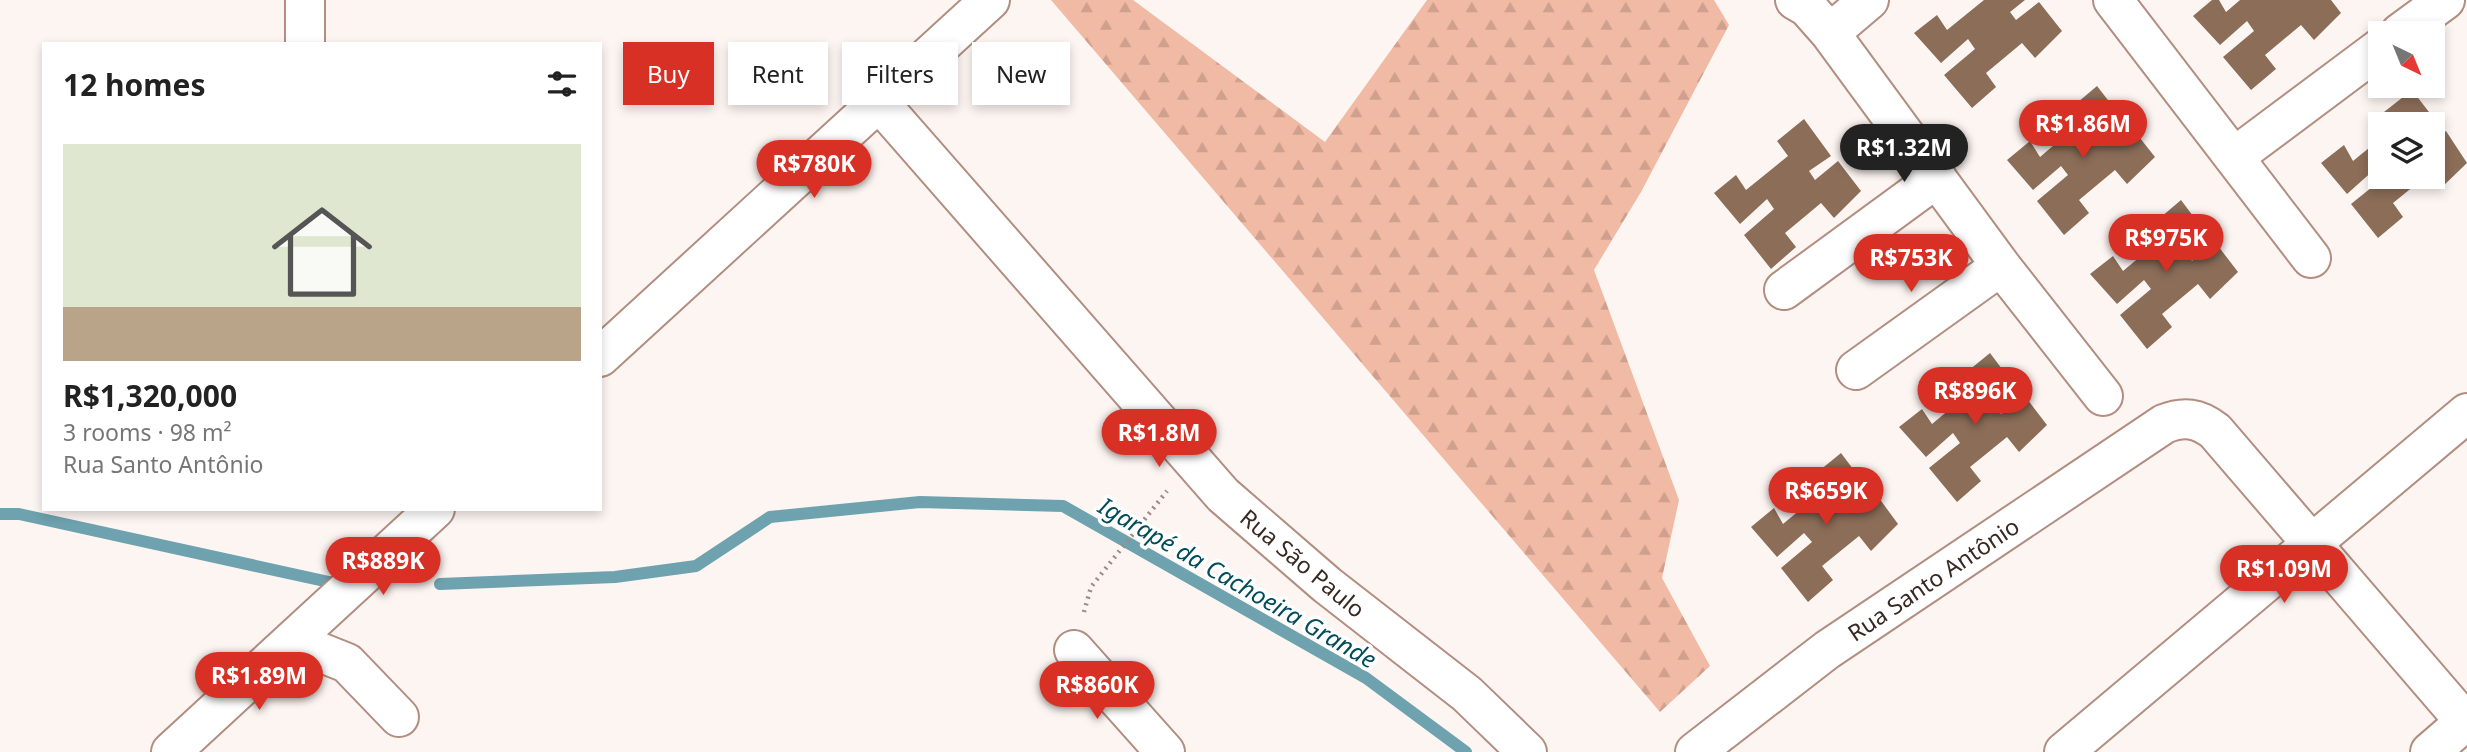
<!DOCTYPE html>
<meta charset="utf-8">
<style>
:root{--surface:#fff;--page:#f2f2f2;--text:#222;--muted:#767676;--line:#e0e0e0;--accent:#d93025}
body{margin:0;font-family:"Noto Sans",sans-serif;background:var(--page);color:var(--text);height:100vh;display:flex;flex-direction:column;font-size:26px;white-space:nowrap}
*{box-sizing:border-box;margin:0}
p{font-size:23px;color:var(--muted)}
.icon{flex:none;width:38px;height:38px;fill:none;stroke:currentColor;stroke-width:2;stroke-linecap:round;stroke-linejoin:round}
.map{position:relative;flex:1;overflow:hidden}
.side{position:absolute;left:42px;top:42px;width:560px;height:469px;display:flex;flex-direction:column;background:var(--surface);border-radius:0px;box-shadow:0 4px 10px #0003}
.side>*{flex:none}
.hud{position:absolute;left:623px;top:42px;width:665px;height:63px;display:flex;gap:14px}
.needle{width:46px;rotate:137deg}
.controls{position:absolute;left:2368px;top:21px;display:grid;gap:14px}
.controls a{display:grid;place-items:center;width:77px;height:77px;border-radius:0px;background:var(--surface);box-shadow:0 4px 10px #0003;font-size:35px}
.price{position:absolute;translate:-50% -60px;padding:0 16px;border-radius:24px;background:var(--accent);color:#fff;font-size:23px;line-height:46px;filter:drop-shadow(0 2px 4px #0008)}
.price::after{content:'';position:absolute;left:50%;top:42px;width:21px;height:16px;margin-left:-10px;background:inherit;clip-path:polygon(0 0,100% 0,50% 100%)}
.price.active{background:#222;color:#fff}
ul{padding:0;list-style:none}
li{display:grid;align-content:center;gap:14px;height:371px;padding:0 21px}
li+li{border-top:2px solid var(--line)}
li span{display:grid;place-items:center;height:217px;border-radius:0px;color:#555}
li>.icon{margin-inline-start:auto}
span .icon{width:126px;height:126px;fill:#fffc;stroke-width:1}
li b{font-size:30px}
h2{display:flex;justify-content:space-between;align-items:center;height:84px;padding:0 21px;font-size:30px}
.pill{padding:0 24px;border-radius:0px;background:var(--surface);box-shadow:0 4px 10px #0003;font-size:24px;line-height:63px}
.pill.active{background:var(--accent);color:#fff}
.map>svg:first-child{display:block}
.forest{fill:url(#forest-firs)}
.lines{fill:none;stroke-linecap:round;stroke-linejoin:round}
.stream{stroke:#6ea2ae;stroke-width:12}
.building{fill:#8b6d58}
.minor-casing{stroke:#b28e80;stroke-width:42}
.path{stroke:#988d88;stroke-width:4.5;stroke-dasharray:2 5;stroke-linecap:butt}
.minor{stroke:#fff;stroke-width:38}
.labels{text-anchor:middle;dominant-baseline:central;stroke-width:7;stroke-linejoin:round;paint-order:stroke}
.street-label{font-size:23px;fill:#382923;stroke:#fff}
.water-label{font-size:24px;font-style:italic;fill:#004c59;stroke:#fff}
</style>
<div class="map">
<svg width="2467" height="752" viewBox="0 0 2467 752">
<defs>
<pattern id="forest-firs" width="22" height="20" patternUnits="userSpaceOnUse" patternTransform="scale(1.75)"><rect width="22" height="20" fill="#f1baa4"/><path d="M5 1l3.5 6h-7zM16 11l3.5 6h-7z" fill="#cfa08d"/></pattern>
</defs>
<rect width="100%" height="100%" fill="#fdf5f2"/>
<path class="forest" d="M1051 0H1133L1325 142 1427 0H1714L1729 25 1641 192 1594 270 1679 500 1662 578 1710 666 1660 712Z"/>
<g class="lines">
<path class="stream" d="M0 514H19L329 582
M440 584 615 577 696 566 770 517 920 502 1063 506 1366 678 1466 752"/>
</g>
<path class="building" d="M1984 0H2025L2010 12 2016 20 2039 2 2062 31 2035 58 2022 43 1986 73 1996 87 1972 108 1944 75 1975 49 1968 39 1941 63 1914 33 1937 15 1947 30Z
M2212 0H2219L2226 12 2240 0H2331L2341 13 2314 40 2301 25 2265 55 2276 69 2251 90 2223 57 2254 31 2247 21 2220 45 2193 16Z
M2097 86 2125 122 2102 138 2108 146 2132 128 2155 157 2127 184 2115 170 2079 200 2089 213 2064 235 2037 201 2068 175 2061 166 2033 190 2007 160 2030 141 2040 157 2081 122 2071 108Z
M2412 90 2439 125 2432 130V124H2394L2384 112Z
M1804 119 1831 156 1809 171 1815 180 1838 161 1861 191 1834 218 1821 203 1785 233 1796 247 1771 269 1744 235 1774 209 1767 199 1740 224 1714 193 1736 175 1746 190 1788 156 1777 141Z
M2446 131 2467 163 2441 188 2432 177V142Z
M2380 139V177L2375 169 2347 194 2321 163 2344 145 2353 161Z
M2380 177H2425L2393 203 2403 217 2378 238 2351 204 2382 179Z
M2181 200 2208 236 2186 252 2192 261 2215 242 2238 272 2210 299 2198 284 2162 314 2172 327 2147 349 2120 315 2151 289 2144 280 2117 304 2090 274 2113 256 2123 271 2165 236 2154 223Z
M1990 353 2017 389 1995 405 2001 414 2024 395 2047 425 2019 452 2007 437 1970 467 1981 481 1957 502 1929 468 1960 443 1953 433 1926 457 1899 427 1922 409 1932 424 1974 389 1963 375Z
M1841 453 1868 489 1846 505 1852 513 1876 494 1898 524 1871 551 1859 536 1822 566 1833 580 1808 602 1781 568 1812 542 1804 533 1777 557 1751 527 1774 508 1783 524 1825 489 1814 475Z"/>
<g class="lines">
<defs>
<path id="minor" d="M305 0V44
M1795 0 1807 7 1830 33 2001 266 2103 396
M2113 0 2311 258
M1830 33 1869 0
M2400 33 2445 0
M878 101 1223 495 1327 585 1467 694 1527 752
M2234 157 2380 48
M1784 290 1937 178
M600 357 990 0
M1856 370 2001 266
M292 641 347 663 399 717
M1074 650 1165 752
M171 752 435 509
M1695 752 1827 650 2164 424C2184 416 2198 418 2215 431L2467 724
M2064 752 2467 413
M2430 752 2467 720"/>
</defs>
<use href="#minor" class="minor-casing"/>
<path class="path" d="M1084 612 1091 587 1167 491"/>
<use href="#minor" class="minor"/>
</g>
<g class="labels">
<g class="street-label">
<text transform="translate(1303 563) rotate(40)">Rua São Paulo</text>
<text transform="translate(1933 579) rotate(-34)">Rua Santo Antônio</text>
</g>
<g class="water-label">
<text transform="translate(1238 582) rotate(30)">Igarapé da Cachoeira Grande</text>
</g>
</g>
</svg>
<div class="controls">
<a><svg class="needle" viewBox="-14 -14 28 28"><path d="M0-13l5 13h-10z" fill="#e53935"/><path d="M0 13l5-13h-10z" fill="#767676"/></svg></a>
<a><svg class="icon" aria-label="layers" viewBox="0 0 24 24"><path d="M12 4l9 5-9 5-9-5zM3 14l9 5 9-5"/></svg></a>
</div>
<b class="price" style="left:2083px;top:160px">R$1.86M</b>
<b class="price active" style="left:1904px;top:184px">R$1.32M</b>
<b class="price" style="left:814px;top:200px">R$780K</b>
<b class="price" style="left:2166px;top:274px">R$975K</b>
<b class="price" style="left:1911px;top:294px">R$753K</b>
<b class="price" style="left:1975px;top:427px">R$896K</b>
<b class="price" style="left:1159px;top:469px">R$1.8M</b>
<b class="price" style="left:1826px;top:527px">R$659K</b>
<b class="price" style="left:383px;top:597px">R$889K</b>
<b class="price" style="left:2284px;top:605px">R$1.09M</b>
<b class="price" style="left:259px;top:712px">R$1.89M</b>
<b class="price" style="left:1097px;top:721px">R$860K</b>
<div class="hud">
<a class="pill active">Buy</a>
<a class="pill">Rent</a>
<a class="pill">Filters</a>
<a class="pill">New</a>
</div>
<section class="side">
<h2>12 homes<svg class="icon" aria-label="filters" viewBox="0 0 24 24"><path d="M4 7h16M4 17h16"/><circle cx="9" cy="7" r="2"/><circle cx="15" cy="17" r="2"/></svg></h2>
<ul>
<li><span style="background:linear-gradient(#dfe7d0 75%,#b9a48a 0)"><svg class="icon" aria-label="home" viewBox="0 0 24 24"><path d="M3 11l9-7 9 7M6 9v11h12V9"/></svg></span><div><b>R$1,320,000</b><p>3 rooms · 98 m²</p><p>Rua Santo Antônio</p></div></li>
</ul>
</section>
</div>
